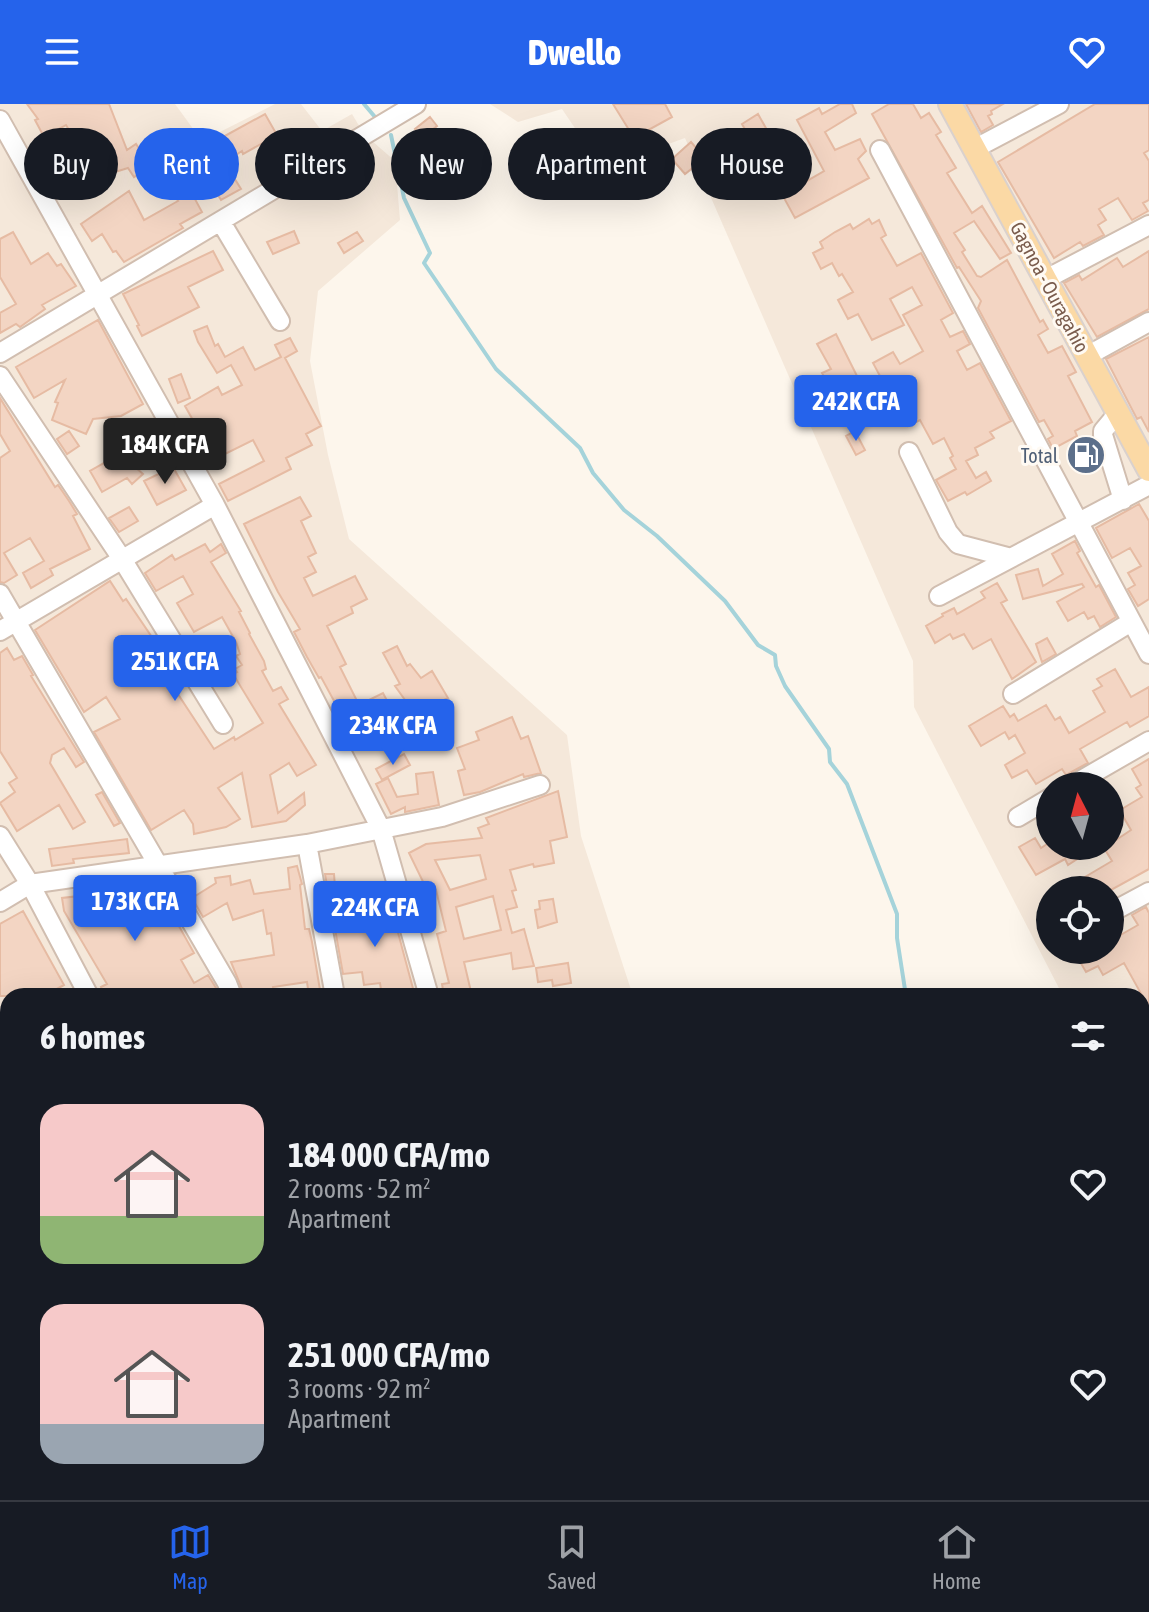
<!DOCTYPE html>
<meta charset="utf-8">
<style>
:root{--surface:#171b24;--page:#20242c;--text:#f1f3f6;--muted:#9ea1a6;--line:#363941;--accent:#2563eb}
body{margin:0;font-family:"Asap Condensed",sans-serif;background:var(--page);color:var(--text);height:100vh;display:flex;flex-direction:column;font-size:30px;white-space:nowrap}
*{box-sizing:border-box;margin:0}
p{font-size:26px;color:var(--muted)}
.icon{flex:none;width:44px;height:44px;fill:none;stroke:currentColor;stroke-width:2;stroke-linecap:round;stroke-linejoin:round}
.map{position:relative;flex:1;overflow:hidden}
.sheet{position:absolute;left:0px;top:884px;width:1150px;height:512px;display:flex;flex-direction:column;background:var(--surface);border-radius:24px 24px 0 0;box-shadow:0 8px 32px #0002}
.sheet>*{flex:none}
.top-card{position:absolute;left:24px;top:24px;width:1102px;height:72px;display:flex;gap:16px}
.needle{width:52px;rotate:354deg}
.tools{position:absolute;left:1036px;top:668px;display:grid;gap:16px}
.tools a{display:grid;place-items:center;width:88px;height:88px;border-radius:50%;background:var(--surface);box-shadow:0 8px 32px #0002;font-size:40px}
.price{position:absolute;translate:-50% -68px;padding:0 18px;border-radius:8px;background:var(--accent);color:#fff;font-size:26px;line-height:52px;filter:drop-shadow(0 2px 4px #0008)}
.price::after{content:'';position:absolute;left:50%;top:48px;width:24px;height:18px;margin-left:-12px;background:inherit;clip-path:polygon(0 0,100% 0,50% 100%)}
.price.current{background:#222;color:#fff}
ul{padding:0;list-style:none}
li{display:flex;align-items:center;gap:24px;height:200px;padding:0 40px}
li span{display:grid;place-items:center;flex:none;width:224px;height:160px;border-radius:24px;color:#555}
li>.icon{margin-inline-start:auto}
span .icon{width:96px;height:96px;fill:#fffc;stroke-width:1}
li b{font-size:34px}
h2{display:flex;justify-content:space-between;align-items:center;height:96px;padding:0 40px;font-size:34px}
.pill{padding:0 28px;border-radius:36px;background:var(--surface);box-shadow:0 8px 32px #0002;font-size:28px;line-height:72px}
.pill.current{background:var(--accent);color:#fff}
header{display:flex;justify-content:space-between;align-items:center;height:104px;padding:0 40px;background:var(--accent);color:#fff;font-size:36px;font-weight:800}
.dock{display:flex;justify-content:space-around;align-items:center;height:112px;border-top:2px solid var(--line);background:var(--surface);font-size:22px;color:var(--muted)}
.dock a{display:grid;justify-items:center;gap:4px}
.dock .current{color:var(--accent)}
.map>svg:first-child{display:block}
.residential{fill:#f5e8da;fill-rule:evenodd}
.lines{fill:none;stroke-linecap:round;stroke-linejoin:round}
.stream{stroke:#a5d3da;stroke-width:4}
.building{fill:#f3d5c3;stroke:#e6bba3;stroke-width:2;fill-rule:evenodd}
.minor-casing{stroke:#d1beb0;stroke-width:22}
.major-casing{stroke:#dad1cd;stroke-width:26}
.minor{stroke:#fff;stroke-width:18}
.major{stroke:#fbd9a5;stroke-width:22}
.labels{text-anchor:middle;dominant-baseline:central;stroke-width:6;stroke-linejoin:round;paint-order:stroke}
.street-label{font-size:20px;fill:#7a5c4d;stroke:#fffaf3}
.service-label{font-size:20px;fill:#4e5e75;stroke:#fffaf3;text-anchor:end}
</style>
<header><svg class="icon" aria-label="menu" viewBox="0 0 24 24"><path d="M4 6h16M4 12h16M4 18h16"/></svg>Dwello<svg class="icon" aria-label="heart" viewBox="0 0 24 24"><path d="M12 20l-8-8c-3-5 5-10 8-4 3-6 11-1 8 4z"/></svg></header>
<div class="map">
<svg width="1149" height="1396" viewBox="0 0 1149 1396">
<rect width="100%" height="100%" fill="#fdf6ec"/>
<path class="residential" d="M0 0H175L202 37 275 0H301L322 27 352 10 364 30 395 57 400 116 318 187 310 257 328 351 349 435 567 631 581 732 633 892H8V1388H870L875 1396H0Z
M490 0H1149V1023L1142 1014V892H1063L914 603 913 557 685 34 602 64 562 5 518 18ZM1050 682H1110V742H1050ZM1050 786H1110V846H1050Z"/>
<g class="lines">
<path class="stream" d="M364 0 375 13
M391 31 404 94 430 149 424 159 496 265 580 344 593 369 624 406 657 432 725 497 758 541 775 551 776 562 785 582 829 645 830 658 847 680 897 810V834L906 892
M987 1388 989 1396"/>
</g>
<path class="building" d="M27 0H109L127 46 136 40 140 46 156 36 173 62 176 60 202 108 180 120 183 124 124 158 116 147 113 148 102 130 92 137 81 120 129 87 144 116 178 97 157 62 153 65 151 62 134 73 128 64 112 69 111 66 80 81 75 69 59 77 47 52 77 39 66 21 44 33 35 16 38 15Z
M613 0H665L672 13 634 34Z
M840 0H852L856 9 825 28 835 46 860 35 866 47 858 55 869 74 795 114 767 63 784 56 798 82 824 67 797 16 819 4 822 10Z
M889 0H913L921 14 929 9 941 28 936 31 956 64 947 69 972 109 982 102 1011 149 1000 155 974 117 954 129 965 146 962 148 977 172 981 173 1007 156 1040 218 1043 216 1048 225 1038 231 1048 249 1062 242 1076 268 1068 272 1092 318 1075 327 1077 332 1053 345 1048 335 1053 332 1044 316 1039 318 978 204 981 197 959 163 957 164 872 10Z
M966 0H1003L991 7 992 10 988 12 993 21 981 28Z
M1095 0H1149V46L1144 49 1149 57V96L1143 99 1148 107 1132 116 1118 94 1099 105 1106 116 1098 121 1104 131 1083 142 1080 138 1054 154 998 58Z
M265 10 277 31 243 50 242 47 234 52 223 33Z
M758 10 767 26 751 36 742 20Z
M430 13 437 22 422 34 415 25Z
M691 38 705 54 685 70 672 55Z
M735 49 747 70 721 85 716 75 719 73 713 61Z
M221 53 241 85 221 96 202 65Z
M869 115 872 120 879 116 886 131 881 134 897 162 921 149 953 209 941 216 950 233 963 227 970 240 957 247 967 266 980 259 1011 317 990 328 994 334 975 344 978 351 966 357 976 374 986 368 991 377 967 391 965 388 948 397 936 376 956 365 950 354 953 352 944 334 933 340 920 316 908 322 894 297 856 316 840 287 834 290 822 269 831 265 817 240 836 230 862 282 880 272 873 259 893 248 900 260 923 247 903 211 922 201 912 183 890 195 904 221 872 236 858 210 848 215 838 196 853 188 842 170 839 172 832 159 821 165 813 149 823 144 820 138 835 128 850 120 853 125Z
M294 127 299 139 273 150 267 138Z
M13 128 31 160 48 149 57 162 61 160 76 182 42 201 45 205 20 223 16 220 0 229V209L16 200 0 173V135Z
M357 128 363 137 344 149 338 139Z
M213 147 223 166 188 183 199 203 142 232 137 222 139 221 123 190Z
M1149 147V205L1097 233 1064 179 1079 171 1082 176 1117 154 1123 163Z
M98 216 143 300 121 312 93 315 86 330 52 316 58 299 55 298 65 276 34 294 16 263Z
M207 222 215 242 218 240 225 253 243 243 255 266 281 253 275 241 290 234 297 247 285 254 321 322 306 330 312 341 286 354 291 365 228 397 219 380 264 357 253 336 215 355 185 302 218 283 222 291 242 281 231 261 217 269 198 238 194 227Z
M1149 233V328L1141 313 1137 315 1106 255Z
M181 270 190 294 178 299 169 275Z
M0 294 55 383 58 381 69 397 77 410 73 412 90 445 50 465 53 471 31 484 23 469 44 457 30 434 4 449 17 471 4 479 0 478V354L10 347 0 330Z
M69 327 79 342 67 350 57 335Z
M855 327 865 346 856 351 846 332Z
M120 350 143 370 132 380 127 374 102 388 90 367Z
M173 363 186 386 157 401 144 377Z
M300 393 311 412 301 417 316 449 308 453 316 468 304 474 313 492 355 472 367 495 351 503 353 509 327 522 346 560 340 563 359 601 383 589 402 625 366 644 344 604 339 606 321 573 319 574 307 553 294 528 300 525 278 488 244 420Z
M1139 400 1149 417V495L1138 502 1128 485 1135 481 1128 469 1141 462 1130 444 1112 454 1096 424Z
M129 403 138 417 119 428 109 414Z
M1075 437 1080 447 1077 449 1096 483 1099 481 1116 513 1100 523 1094 512 1088 515 1084 508 1068 517 1057 498 1084 483 1082 480 1023 495 1016 471 1038 465 1043 482 1063 470 1052 450Z
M205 440 210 448 221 440 226 449 211 458 241 507 239 508 250 529 249 530 264 557 266 565 262 567 273 587 281 583 288 595 279 600 316 661 297 672 289 659 270 671 278 709 304 689 305 701 286 717 252 723 242 669 218 684 240 715 226 723 194 730 193 720 184 706 151 726 94 628 120 615 106 593 84 608 35 526 110 477 123 497 126 495 181 576 172 581 214 645 234 633 235 636 263 619 233 570 237 568 235 565 242 561 236 552 240 550 236 538 222 513 194 528 177 499 193 490 183 472 156 487 145 469 172 451 175 456Z
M997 479 1007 496 1001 499 1036 558 1012 575 991 535 973 545 964 530 953 535 950 530 935 539 926 522 943 512 942 510 954 504 957 510 985 494 981 488Z
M1047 534 1056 550 1042 558 1036 540Z
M397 542 407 562 410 560 421 574 432 567 448 594 429 604 426 598 413 607 395 582 400 580 383 549Z
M7 544 14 556 22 552 33 571 31 572 84 658 76 663 64 644 52 651 50 659 85 718 73 725 59 701 17 727 0 699 15 688 9 679 17 674 0 647V549Z
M1115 565 1131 593 1149 583V612L1130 623 1127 618 1080 645 1088 659 1066 671 1062 665 1036 680 1027 666 1012 674 1005 661 1025 649 1015 631 1009 635 1005 628 981 642 969 622 1003 602 1010 613 1014 610 1018 617 1046 601 1055 616 1060 613 1069 629 1105 608 1093 587 1102 582 1097 575Z
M512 613 521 635 528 632 541 669 524 673 523 670 480 688 464 691 458 667 465 665 457 644 479 636 476 628Z
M404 650 410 661 382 676 376 665Z
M1149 655V765L1111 786H1063L1112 757 1104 744 1131 726 1121 709 1110 716V689L1120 706 1142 693 1136 684 1141 681 1132 665Z
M433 668 439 701 405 708V703L391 710 376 680 388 674 397 693 418 690 416 670Z
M558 687 567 733 550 737 554 759 534 763 533 760 510 766 516 786 512 787 517 803 506 806 512 829 524 825 534 862 513 865 511 849 464 858 472 892H455V889L444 892 442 880 449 879 437 830 446 827 436 786 429 790 409 749 426 740 482 734 478 724 489 720 486 714ZM480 751 486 775 450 786 435 756ZM493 792 501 826 464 835 456 803Z
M102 688 120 719 114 722 96 691Z
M1035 734 1041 744 1050 738V742H1097L1068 761 1065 755 1036 771 1019 743Z
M127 735 129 749 73 755 74 759 52 762 49 745Z
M297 762 302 780 300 781 305 825H309L312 838 321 892H309L307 878 273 883 274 888 244 890 231 858 274 851 271 829 267 830 263 806 233 816 227 799 203 813 192 794 216 779 215 774 230 772 231 781 250 776 254 790 290 785 288 764Z
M325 770H334L335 783 343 782 345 798 330 799Z
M150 776 153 795 161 790 194 849 181 856 194 879 208 871 216 884 203 892H106L101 883 107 880 64 807 62 794 132 786 131 779Z
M380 793V797L389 795 415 892H382L380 879 364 881 362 868 343 870 334 819 354 816 353 805 368 804 367 795Z
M553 795 557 818 538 824 535 806 540 805 539 797Z
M1146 803 1149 809V904L1124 859 1103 871 1098 862 1086 868 1075 849 1081 846H1110V837L1138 821 1132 811Z
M23 807 64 881 44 892H0V820Z
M568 859 571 879 553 882 552 876 538 878 536 864Z"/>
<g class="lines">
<defs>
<path id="minor" d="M0 16 215 401 381 725 429 892
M974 45 1059 0
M880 46 1149 550
M221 118 280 217
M1046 175 1149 121
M0 249 416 0
M1087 252 1149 218
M0 272 122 455 223 620
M1118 309 1103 327V331L1123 396
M909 348 948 428 958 440 1011 454
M0 490 227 879 232 892
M939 492 1149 381
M0 527 215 401
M1013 590 1131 518
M1071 682 1149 637
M1018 713 1050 694
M0 732 30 780 89 892
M307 740 335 892
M0 798 30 780 307 740 442 713 540 681
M1110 809 1149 788
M0 936 8 931
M0 1009 8 1022
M0 1124 8 1123
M0 1234H8
M0 1264 8 1277
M75 1388 80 1396
M229 1388V1396
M383 1388 384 1396
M604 1388 610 1396
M23 1396 28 1388"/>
<path id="major" d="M950 0 1149 366"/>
</defs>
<use href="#minor" class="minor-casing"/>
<use href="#major" class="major-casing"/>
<use href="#minor" class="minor"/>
<use href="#major" class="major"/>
</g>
<defs>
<symbol id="fuel-disc" viewBox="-11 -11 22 22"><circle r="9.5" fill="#5c6f8a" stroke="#fffaf3"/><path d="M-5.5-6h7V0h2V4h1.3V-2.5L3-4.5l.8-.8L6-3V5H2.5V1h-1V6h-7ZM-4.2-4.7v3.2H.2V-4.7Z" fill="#fff"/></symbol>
</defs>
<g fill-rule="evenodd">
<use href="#fuel-disc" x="1064" y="329" width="44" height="44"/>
</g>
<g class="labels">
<g class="street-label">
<text transform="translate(1050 183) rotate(62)">Gagnoa - Ouragahio</text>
</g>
<g class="service-label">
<text x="1058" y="351">Total</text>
</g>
</g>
</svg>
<div class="tools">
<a><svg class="needle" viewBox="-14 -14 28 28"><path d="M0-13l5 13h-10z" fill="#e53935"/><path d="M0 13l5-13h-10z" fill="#9ea1a6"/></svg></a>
<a><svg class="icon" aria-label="locate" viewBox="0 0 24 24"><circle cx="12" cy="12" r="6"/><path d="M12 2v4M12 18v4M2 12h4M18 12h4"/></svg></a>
</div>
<b class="price" style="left:856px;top:339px">242K CFA</b>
<b class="price current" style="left:165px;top:382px">184K CFA</b>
<b class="price" style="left:175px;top:599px">251K CFA</b>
<b class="price" style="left:393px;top:663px">234K CFA</b>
<b class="price" style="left:135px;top:839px">173K CFA</b>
<b class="price" style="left:375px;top:845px">224K CFA</b>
<div class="top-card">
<a class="pill">Buy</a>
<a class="pill current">Rent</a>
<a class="pill">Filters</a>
<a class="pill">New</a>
<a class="pill">Apartment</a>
<a class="pill">House</a>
</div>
<section class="sheet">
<h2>6 homes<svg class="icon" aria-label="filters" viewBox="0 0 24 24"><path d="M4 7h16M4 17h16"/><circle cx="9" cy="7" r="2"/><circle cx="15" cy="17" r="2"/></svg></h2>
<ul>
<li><span style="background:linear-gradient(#f6c9c9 70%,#8fb573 0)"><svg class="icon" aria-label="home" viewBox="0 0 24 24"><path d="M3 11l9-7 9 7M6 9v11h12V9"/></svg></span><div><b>184 000 CFA/mo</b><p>2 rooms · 52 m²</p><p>Apartment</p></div><svg class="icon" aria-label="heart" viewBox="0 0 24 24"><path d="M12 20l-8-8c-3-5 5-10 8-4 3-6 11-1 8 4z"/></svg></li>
<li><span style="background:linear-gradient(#f6c9c9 75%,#9aa5b1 0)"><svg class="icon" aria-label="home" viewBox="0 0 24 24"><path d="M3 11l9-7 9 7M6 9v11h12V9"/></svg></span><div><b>251 000 CFA/mo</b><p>3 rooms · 92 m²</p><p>Apartment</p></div><svg class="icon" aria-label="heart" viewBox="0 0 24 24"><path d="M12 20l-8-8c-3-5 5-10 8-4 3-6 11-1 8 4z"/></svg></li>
</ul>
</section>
</div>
<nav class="dock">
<a class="current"><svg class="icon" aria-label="map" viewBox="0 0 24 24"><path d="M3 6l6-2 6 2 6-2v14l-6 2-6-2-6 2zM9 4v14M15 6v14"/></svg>Map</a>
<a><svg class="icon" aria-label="saved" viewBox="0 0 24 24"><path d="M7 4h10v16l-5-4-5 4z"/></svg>Saved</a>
<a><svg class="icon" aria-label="home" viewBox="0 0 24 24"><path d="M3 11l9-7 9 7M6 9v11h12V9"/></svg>Home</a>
</nav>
